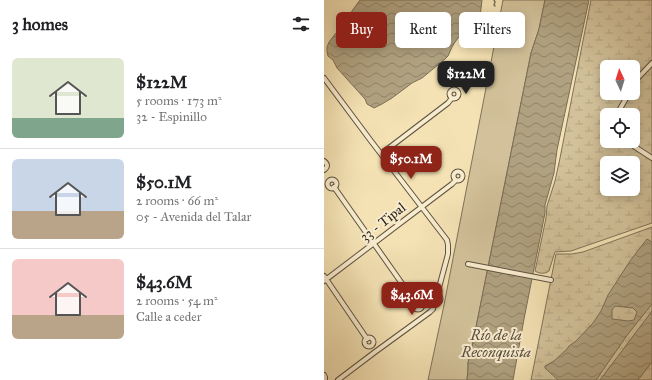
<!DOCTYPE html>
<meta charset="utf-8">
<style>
:root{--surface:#fff;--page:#f2f2f2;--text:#202124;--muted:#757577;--line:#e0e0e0;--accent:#8f2418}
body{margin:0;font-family:"IM FELL Great Primer",serif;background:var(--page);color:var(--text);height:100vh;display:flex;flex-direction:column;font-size:15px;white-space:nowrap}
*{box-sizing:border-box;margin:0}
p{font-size:13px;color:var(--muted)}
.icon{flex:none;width:22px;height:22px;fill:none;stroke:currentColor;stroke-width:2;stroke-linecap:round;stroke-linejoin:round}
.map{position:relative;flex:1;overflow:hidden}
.side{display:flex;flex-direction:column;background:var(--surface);width:324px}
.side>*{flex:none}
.top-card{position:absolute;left:12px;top:12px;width:256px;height:36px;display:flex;gap:8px}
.needle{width:26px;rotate:356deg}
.controls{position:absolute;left:276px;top:60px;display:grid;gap:8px}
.controls a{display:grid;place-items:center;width:40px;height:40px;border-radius:6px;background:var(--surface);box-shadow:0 2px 10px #0003;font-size:20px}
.price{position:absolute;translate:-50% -34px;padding:0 9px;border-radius:8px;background:var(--accent);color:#fff;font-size:13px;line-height:26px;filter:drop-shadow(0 1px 2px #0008)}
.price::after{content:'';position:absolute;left:50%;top:24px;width:12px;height:9px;margin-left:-6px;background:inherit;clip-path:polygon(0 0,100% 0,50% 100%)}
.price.selected{background:#222;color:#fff}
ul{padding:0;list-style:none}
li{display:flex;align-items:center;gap:12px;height:100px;padding:0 12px}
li+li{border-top:1px solid var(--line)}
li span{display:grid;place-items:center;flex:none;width:112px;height:80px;border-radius:6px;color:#555}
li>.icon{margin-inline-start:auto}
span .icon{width:48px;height:48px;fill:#fffc;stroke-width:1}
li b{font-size:17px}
h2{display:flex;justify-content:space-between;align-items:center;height:48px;padding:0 12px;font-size:17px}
.tag{padding:0 14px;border-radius:6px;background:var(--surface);box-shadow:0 2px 10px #0003;font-size:14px;line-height:36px}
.tag.selected{background:var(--accent);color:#fff}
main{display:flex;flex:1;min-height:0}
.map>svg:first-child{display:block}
.green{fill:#d2c19a;stroke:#7f725a}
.wetland{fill:url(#wetland-marsh);stroke:#7f725a;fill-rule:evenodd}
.water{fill:url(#water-waves);stroke:#7b6e57;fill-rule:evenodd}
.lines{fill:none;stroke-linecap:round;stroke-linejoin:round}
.stream{stroke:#7b6e57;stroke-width:1.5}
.street-casing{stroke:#5e5240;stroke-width:6}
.street{stroke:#f8ecce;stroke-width:4}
.labels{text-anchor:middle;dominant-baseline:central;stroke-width:4;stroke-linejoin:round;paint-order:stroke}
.street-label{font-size:14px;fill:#2c221a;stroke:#f8ecce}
.water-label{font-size:15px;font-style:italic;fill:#5a4e3e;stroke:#f8ecce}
</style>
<main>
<section class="side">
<h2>3 homes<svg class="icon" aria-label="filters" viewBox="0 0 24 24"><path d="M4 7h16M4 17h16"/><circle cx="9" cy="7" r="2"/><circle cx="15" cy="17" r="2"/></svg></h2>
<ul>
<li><span style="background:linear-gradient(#dfe7d0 75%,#7fa58c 0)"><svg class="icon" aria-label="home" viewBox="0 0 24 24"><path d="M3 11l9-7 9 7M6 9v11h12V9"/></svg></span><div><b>$122M</b><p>5 rooms · 173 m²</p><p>32 - Espinillo</p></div></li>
<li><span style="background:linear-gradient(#c9d6e8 65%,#b9a48a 0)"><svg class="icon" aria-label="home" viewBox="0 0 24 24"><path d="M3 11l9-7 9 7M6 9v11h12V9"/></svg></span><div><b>$50.1M</b><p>2 rooms · 66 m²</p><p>05 - Avenida del Talar</p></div></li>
<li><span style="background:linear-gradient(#f6c9c9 70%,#b9a48a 0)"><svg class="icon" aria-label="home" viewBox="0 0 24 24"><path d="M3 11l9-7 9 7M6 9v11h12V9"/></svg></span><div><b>$43.6M</b><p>2 rooms · 54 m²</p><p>Calle a ceder</p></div></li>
</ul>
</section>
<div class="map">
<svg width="328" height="380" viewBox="0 0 328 380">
<defs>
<pattern id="wetland-marsh" width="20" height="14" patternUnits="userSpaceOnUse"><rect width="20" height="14" fill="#d2c19a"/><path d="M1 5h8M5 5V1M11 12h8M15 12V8" fill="none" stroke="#b4a684"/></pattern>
<pattern id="water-waves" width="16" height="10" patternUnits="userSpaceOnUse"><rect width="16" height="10" fill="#b0a180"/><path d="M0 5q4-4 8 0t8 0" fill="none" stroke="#8f8368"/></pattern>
</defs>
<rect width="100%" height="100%" fill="#f4e2b4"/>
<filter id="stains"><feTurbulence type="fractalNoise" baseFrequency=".005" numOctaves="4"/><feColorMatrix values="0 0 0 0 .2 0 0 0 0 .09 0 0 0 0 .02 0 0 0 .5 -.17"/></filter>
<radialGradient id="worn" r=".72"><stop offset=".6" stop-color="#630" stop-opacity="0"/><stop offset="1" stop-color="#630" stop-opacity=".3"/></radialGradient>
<path class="green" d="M179 0H221L215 29 207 53 148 347 144 363V369L143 380H104L120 305Z"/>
<path class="wetland" d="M267 0H328V223L247 251 231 252 225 271C221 274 216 274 211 271L222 218 223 206 231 181 236 158ZM283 67H309V93H283ZM283 115H309V141H283ZM283 163H309V189H283Z
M328 227V380H207L232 254H248L259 252Z"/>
<path class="water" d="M36 0H158L155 25 152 27 147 28 141 31 137 34 131 42 128 47 124 56 120 60 98 78 88 83 68 98 58 104 50 108 43 104 41 99 13 68 9 60 4 56 3 51V47L5 42 20 23 24 21 28 11Z
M221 0H265L233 150 230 173 221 205V213L200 319 189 380H143L144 369V363L148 347 207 53 215 29Z
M323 239 328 242V304L304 334 272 380H234L221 368V366L230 361 243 349 245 346 252 341 269 323 277 311 284 295 306 261ZM291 306 309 308 313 312 310 320 304 321 288 319V310Z
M328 311V362L314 380H276Z"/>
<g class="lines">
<path class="stream" d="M170 0 171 2 170 5 171 6"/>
<defs>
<path id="street" d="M0 78 47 141 123 240 124 245V254L113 295
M309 85 312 80 328 63
M125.5 94a4.5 4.5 0 1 1 9 0a4.5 4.5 0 1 1-9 0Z
M295 115 296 109 305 93
M305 141 308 145 328 158
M57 154 124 103 128 98
M0 161C4 164 4 167 0 170
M129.5 176a4.5 4.5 0 1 1 9 0a4.5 4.5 0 1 1-9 0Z
M3.5 184a4.5 4.5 0 1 1 9 0a4.5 4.5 0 1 1-9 0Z
M10 187 91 302
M144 264 227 280
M0 276 43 339
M0 281 128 184 132 180
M107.5 299a4.5 4.5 0 1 1 9 0a4.5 4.5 0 1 1-9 0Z
M89.5 305a4.5 4.5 0 1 1 9 0a4.5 4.5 0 1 1-9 0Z
M40.5 342a4.5 4.5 0 1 1 9 0a4.5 4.5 0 1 1-9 0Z
M0 375 1 377V380
M14 380 51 352 106 312 109 309 110 303"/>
</defs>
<use href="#street" class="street-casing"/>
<use href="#street" class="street"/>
</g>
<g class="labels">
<g class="street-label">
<text transform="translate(59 222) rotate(-38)">33 - Tipal</text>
</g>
<g class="water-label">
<text x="172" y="335">Río de la<tspan x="172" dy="17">Reconquista</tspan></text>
</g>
</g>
<rect width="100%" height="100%" filter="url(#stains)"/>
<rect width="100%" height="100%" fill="url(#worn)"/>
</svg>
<div class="controls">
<a><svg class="needle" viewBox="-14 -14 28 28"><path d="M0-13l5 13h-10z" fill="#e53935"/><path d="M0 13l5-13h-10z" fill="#757577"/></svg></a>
<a><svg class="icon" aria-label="locate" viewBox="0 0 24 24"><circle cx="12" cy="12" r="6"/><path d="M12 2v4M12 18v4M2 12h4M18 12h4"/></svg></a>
<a><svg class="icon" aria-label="layers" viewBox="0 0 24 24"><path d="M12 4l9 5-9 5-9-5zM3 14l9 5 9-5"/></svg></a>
</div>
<b class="price selected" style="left:142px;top:95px">$122M</b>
<b class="price" style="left:87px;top:180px">$50.1M</b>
<b class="price" style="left:88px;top:316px">$43.6M</b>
<div class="top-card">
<a class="tag selected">Buy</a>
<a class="tag">Rent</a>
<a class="tag">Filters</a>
</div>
</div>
</main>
